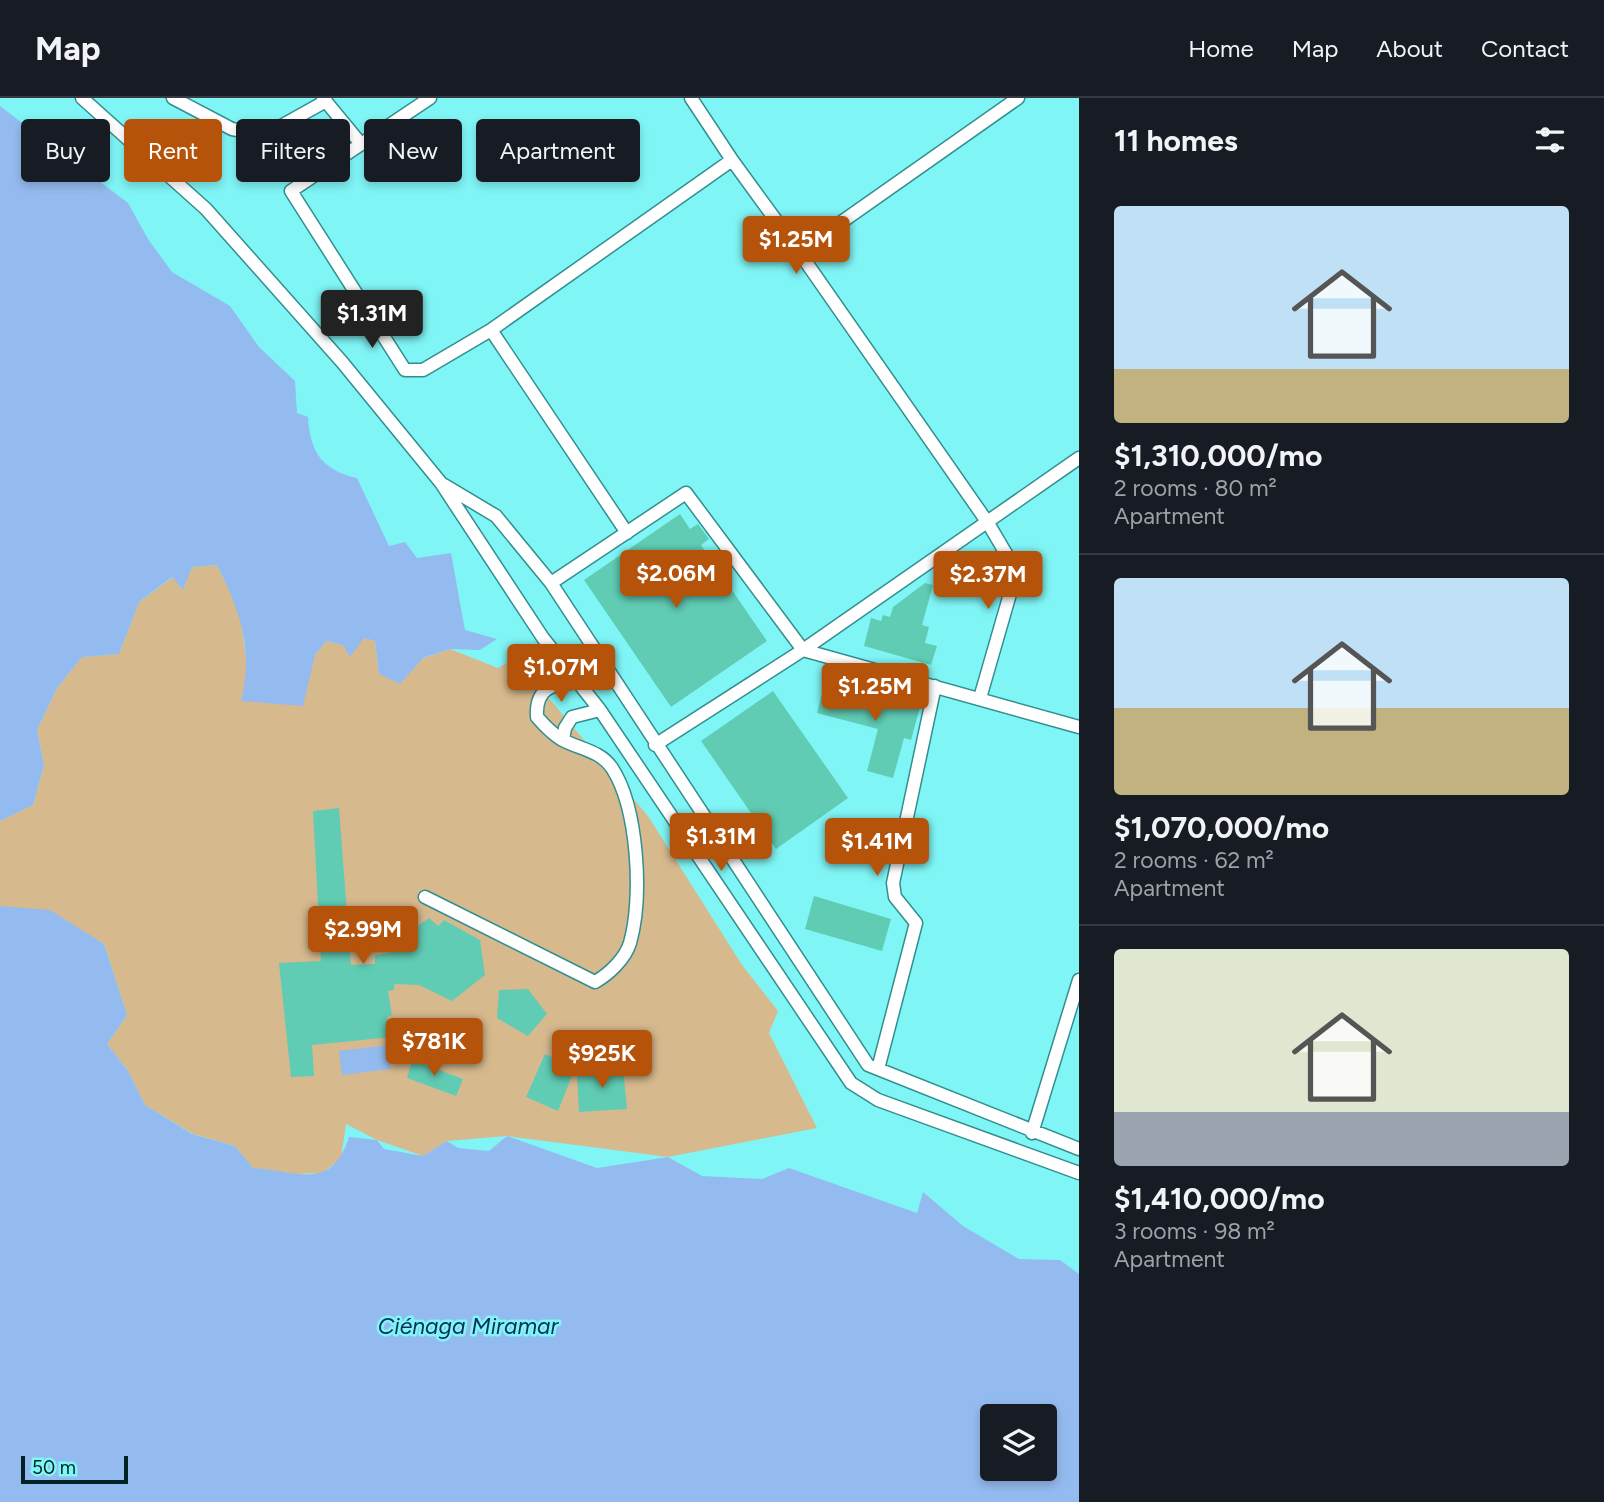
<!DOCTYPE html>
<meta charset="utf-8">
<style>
:root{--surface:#171b24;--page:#20242c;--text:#f1f3f6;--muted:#9ea1a6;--line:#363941;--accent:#b45309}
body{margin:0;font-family:Figtree,sans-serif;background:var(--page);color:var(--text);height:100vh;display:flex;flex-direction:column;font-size:26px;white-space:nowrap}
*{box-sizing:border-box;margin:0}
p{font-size:23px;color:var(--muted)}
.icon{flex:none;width:38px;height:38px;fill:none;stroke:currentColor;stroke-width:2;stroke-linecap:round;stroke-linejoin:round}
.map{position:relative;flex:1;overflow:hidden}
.sheet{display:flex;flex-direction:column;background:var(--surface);width:525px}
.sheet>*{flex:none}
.guide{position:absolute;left:21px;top:21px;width:665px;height:63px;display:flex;gap:14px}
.tools{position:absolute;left:980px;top:1306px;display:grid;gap:14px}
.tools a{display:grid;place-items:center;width:77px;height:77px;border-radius:7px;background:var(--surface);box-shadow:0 4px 10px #0003;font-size:35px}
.scale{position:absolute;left:21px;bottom:18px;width:107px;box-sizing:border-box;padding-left:7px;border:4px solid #002425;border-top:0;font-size:19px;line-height:24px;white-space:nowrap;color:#002425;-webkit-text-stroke:5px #80f5f6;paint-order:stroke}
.price{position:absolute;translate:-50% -60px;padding:0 16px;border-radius:7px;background:var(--accent);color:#fff;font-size:23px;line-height:46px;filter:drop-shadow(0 2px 4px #0008)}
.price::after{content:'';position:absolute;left:50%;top:42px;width:21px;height:16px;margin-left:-10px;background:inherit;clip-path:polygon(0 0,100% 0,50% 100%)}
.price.on{background:#222;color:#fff}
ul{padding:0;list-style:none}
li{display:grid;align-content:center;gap:14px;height:371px;padding:0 35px}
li+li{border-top:2px solid var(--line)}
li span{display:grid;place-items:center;height:217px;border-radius:7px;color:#555}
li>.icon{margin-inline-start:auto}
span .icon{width:126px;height:126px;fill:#fffc;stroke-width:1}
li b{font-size:30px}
h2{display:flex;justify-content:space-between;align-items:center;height:84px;padding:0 35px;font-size:30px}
.tag{padding:0 24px;border-radius:7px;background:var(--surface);box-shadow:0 4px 10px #0003;font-size:24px;line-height:63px}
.tag.on{background:var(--accent);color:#fff}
header{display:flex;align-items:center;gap:42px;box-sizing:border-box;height:98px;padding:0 35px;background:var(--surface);border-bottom:2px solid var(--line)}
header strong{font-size:33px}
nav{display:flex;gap:38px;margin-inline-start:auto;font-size:24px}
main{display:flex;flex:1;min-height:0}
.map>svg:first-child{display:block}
.green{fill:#d7b98e}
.water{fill:#94bbef;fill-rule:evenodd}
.building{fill:#61ccb4}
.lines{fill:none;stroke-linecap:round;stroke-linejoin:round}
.minor-casing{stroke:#328e8f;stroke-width:15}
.minor{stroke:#fff;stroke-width:12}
.labels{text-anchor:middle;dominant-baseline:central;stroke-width:5;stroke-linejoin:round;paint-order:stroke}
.water-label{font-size:23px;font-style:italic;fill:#082f5d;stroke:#80f5f6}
</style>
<header>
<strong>Map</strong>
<nav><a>Home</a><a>Map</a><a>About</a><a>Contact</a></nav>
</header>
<main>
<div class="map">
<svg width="1079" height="1404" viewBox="0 0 1079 1404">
<rect width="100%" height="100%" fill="#80f5f6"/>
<path class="green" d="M217 467 240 514 248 574 241 603 315 557 326 543 343 547 365 540 375 543 379 576 450 551 498 570 515 560 648 718 742 867 778 913 769 935 817 1030 668 1059 507 1038 447 1043 423 1058 377 1042 346 1026 341 1061 322 1075 297 1076 253 1070 235 1048 193 1036 145 1007 128 973 107 946 127 917 104 846 0 808V723L33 707 44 667 37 632 57 590 82 559 119 556 139 504 173 479 182 491 192 469Z"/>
<path class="water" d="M0 8 128 105 148 141 172 174 230 208 259 249 295 283 297 315 308 319C310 354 322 372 357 380L389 448 405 444 417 460 451 455 465 532 497 541 480 552 450 551 423 560 400 586 379 576 375 543 364 540 350 559 343 547 326 543 315 557 303 608 241 603C254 551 240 513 217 467L192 469 183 492 172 479 139 504 119 556 82 559 57 590 37 632 44 667 33 707 0 723Z
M0 808 50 812 104 846 127 917 107 946 128 973 145 1007 192 1036 235 1048 253 1070C299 1073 331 1094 349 1039L377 1042 384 1051 423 1058 447 1043 458 1050 489 1053 507 1038 597 1070 668 1059 702 1078 762 1081 789 1070 917 1115 923 1094 963 1128 1019 1161 1060 1162 1079 1176V1404H0ZM992 1318H1045V1370H992Z
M432 944 458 954 453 967 427 958Z
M388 947 391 971 342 977 339 953Z"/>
<path class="building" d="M680 416 690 431 698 426 709 441 701 447 767 543 671 609 584 482Z
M925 485 933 487 922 527 929 529 925 545 937 548 931 567 864 548 871 520 881 523 883 517 890 519 893 509Z
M841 589 920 609 911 642 904 640 893 680 867 673 878 631 817 615 823 592 839 596Z
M773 593 848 700 776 751 701 643Z
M339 710 351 867 375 866V857L390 855 389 848 429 820 438 828 444 822 480 842 485 877 452 903 419 887 394 886V892L388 893 392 917 387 919 392 939 312 947 314 978 291 979 279 865 321 863 313 713Z
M814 798 891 821 882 853 805 831Z
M528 891 547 916 528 938 497 920 499 892Z
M545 956 575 970 558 1013 526 999Z
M412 962 463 981 456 998 407 980Z
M623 969 627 1011 579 1014 577 975Z"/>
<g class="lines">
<defs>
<path id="minor" d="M82 0 206 111 342 264 441 385 543 540 600 612 851 985 878 1002 1079 1075
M173 0 232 31 265 37 326 3
M323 0 361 46
M430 0 291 93 405 272H423L491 232 627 435
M691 0 732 62
M491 232 732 62 799 154
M444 387 496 418 551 485 868 967 1079 1051
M551 485 686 395 803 552 1079 629
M980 600 1012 489 1008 459 988 425 799 154 1018 0
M563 642 565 630 572 619 600 612
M655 647 803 552 1079 360
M425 799 595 884C609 876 625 861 630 845 643 799 638 710 612 670 600 652 578 651 561 641 551 635 544 627 537 619 535 589 553 586 579 584
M878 971 916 825 895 799 893 785 935 588
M1032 1035 1079 882"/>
</defs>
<use href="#minor" class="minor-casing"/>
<use href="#minor" class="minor"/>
</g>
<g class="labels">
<g class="water-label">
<text x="468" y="1228">Ciénaga Miramar</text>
</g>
</g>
</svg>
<div class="tools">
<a><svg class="icon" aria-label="layers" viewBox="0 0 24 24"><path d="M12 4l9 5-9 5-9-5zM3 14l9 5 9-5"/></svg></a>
</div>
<div class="scale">50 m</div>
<b class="price" style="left:796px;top:178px">$1.25M</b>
<b class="price on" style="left:372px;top:252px">$1.31M</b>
<b class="price" style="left:676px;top:512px">$2.06M</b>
<b class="price" style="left:988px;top:513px">$2.37M</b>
<b class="price" style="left:561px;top:606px">$1.07M</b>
<b class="price" style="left:875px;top:625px">$1.25M</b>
<b class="price" style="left:721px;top:775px">$1.31M</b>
<b class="price" style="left:877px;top:780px">$1.41M</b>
<b class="price" style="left:363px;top:868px">$2.99M</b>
<b class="price" style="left:434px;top:980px">$781K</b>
<b class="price" style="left:602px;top:992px">$925K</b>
<div class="guide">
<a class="tag">Buy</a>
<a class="tag on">Rent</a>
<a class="tag">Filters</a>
<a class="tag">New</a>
<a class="tag">Apartment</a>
</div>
</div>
<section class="sheet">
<h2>11 homes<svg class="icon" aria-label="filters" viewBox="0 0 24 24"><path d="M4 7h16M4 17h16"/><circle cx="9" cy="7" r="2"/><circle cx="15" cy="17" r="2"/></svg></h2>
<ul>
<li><span style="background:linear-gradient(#bfe0f5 75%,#c2b280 0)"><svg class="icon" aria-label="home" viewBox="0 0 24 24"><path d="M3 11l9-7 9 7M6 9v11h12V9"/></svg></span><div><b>$1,310,000/mo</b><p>2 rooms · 80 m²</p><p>Apartment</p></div></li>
<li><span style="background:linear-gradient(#bfe0f5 60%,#c2b280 0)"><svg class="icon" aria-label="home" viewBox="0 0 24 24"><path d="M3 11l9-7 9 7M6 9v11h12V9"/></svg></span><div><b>$1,070,000/mo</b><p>2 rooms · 62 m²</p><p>Apartment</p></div></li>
<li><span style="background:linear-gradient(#dfe7d0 75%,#9aa5b1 0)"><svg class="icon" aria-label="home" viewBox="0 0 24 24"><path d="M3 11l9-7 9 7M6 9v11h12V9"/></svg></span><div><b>$1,410,000/mo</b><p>3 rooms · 98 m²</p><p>Apartment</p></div></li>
</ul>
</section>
</main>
